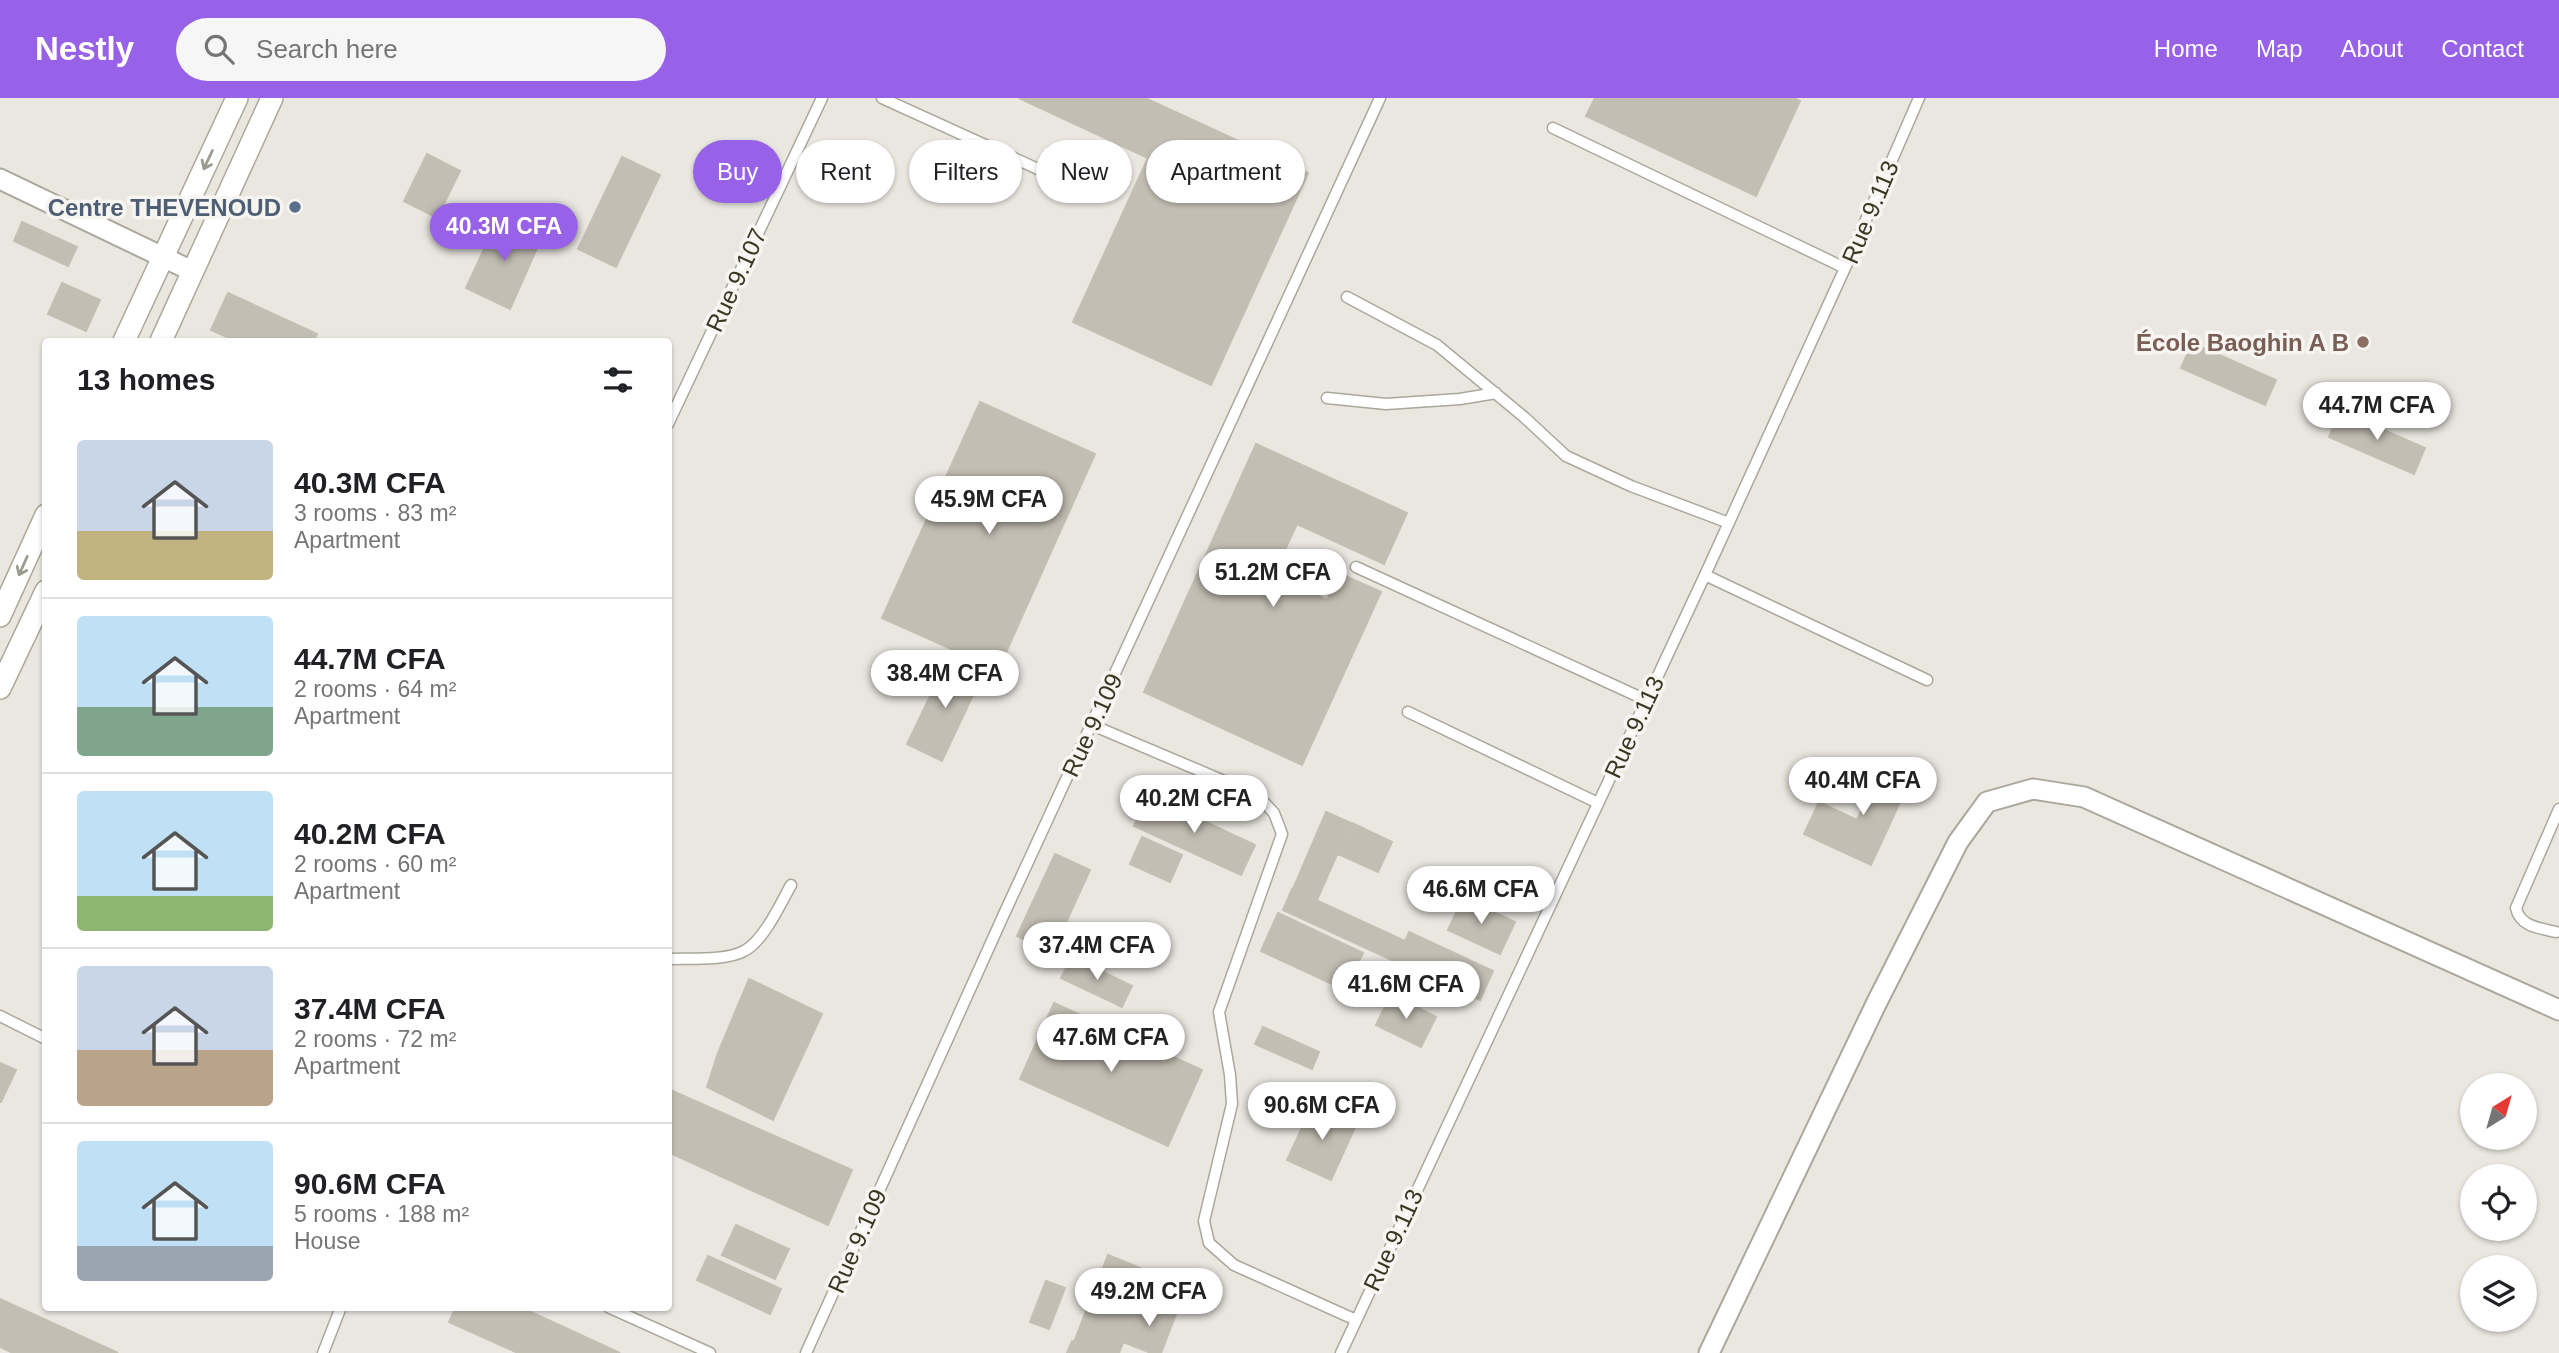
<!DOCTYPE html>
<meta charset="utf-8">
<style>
:root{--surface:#fff;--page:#f6f6f6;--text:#202124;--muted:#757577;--line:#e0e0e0;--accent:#9761e8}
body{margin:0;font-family:Helvetica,sans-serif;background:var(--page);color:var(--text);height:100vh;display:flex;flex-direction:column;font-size:26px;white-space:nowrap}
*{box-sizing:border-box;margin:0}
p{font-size:23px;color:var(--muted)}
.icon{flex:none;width:38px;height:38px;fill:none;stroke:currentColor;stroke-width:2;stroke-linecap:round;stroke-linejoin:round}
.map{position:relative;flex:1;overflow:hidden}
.drawer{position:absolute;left:42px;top:240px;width:630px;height:973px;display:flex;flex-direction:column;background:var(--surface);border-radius:7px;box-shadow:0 2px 5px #0004}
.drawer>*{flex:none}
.hud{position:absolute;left:693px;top:42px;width:665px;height:63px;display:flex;gap:14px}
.needle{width:46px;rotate:37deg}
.fabs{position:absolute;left:2460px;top:975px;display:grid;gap:14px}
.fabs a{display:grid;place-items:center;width:77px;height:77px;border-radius:50%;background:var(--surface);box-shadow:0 2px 5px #0004;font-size:35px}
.price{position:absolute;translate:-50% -60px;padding:0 16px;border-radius:24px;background:#fff;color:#222;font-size:23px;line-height:46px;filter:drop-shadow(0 2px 4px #0008)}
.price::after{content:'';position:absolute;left:50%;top:42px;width:21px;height:16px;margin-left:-10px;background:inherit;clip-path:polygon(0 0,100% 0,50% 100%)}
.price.on{background:var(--accent);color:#fff}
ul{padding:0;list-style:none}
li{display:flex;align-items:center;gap:21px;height:175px;padding:0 35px}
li+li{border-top:2px solid var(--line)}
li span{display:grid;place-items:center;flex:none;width:196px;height:140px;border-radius:7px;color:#555}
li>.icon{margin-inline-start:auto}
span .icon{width:84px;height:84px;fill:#fffc;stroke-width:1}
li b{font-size:30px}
h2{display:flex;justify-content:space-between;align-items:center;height:84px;padding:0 35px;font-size:30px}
.chip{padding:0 24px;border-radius:32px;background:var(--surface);box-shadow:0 2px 5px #0004;font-size:24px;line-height:63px}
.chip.on{background:var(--accent);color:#fff}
header{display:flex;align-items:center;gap:42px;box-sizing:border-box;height:98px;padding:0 35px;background:var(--accent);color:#fff}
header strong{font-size:33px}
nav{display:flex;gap:38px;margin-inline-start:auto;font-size:24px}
.search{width:490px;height:63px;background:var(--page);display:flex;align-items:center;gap:18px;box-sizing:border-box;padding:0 24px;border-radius:38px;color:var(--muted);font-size:26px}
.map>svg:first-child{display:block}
.building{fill:#c2beb3;stroke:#c3bfb3;stroke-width:2}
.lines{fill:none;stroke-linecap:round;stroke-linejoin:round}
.lane-casing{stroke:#aaa89c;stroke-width:13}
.street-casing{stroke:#aaa89c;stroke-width:23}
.secondary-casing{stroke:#aca998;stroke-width:24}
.lane{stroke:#fff;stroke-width:10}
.street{stroke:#fff;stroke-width:19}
.secondary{stroke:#fff;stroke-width:21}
.oneway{stroke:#9c9b90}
.service-dot{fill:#5c6f8a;stroke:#f7f5f1;stroke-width:2.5}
.education-dot{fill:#8d6e63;stroke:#f7f5f1;stroke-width:2.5}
.labels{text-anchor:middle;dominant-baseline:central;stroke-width:7;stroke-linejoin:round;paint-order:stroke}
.service-label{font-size:24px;font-weight:bold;fill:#4e5e75;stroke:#f7f5f1;text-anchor:end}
.street-label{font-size:24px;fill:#393722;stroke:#f7f5f1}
.education-label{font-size:24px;font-weight:bold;fill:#785e54;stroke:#f7f5f1;text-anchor:end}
</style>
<header>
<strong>Nestly</strong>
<div class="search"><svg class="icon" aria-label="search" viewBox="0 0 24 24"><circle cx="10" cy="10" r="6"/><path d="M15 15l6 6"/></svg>Search here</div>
<nav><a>Home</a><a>Map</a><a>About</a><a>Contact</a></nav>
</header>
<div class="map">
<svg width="2559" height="1255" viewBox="0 0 2559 1255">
<rect width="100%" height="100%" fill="#eae7e1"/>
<path class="building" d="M1019 0H1145L1308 75 1211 287 1073 224 1148 60Z
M1595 0H1793L1800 3 1756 98 1586 18Z
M427 56 460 73 437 120 404 103Z
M622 59 660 77 616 169 578 151Z
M499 119 542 139 510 211 466 190Z
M22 124 77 149 68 168 14 143Z
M62 185 100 202 86 233 48 216Z
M228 195 317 236 313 243H236L211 232Z
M2192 245 2276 282 2265 307 2181 270Z
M980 304 1095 356 998 572 882 520Z
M2340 313 2425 350 2414 376 2329 339Z
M1256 346 1407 415 1384 466 1297 426 1273 477 1327 502 1339 475 1381 494 1302 667 1144 594Z
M948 561 982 578 942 663 907 646Z
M1884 663 1913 676 1871 767 1804 736 1819 704 1857 722Z
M1148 697 1255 747 1241 777 1134 728Z
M1326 714 1351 725 1317 802 1293 791Z
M1352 725 1392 744 1378 774 1338 756Z
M1142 739 1182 757 1170 784 1130 766Z
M1055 756 1090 772 1052 855 1017 838Z
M1292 791 1405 843 1396 864 1283 812Z
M1463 800 1515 824 1500 856 1448 832Z
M1278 815 1363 855 1345 892 1261 853Z
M1409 834 1493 873 1480 902 1396 864Z
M1072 859 1132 888 1122 909 1061 880Z
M749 881 822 916 773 1022 707 989 718 955Z
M1391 896 1436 919 1421 949 1376 927Z
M1054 905 1202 972 1168 1048 1020 981Z
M1263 929 1319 954 1312 971 1255 946Z
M0 965 16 972 1 1004H0Z
M668 991 852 1072 828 1127 668 1054Z
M1313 1006 1357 1025 1331 1082 1287 1062Z
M736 1127 789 1151 775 1181 722 1157Z
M1108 1157 1150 1174 1119 1255H1101L1074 1244Z
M708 1158 781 1191 770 1216 697 1182Z
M1046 1183 1065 1190 1049 1231 1030 1224Z
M0 1201 118 1255H13L0 1249Z
M1139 1201 1176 1216 1161 1255H1151L1123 1244Z
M456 1209H520L620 1255H518L449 1224Z
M1072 1243 1074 1244 1101 1255H1067Z"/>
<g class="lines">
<defs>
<path id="lane" d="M882 0 1095 97
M1553 30 1845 170
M1347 199 1437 247 1524 319 1566 358 1631 388 1729 425
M1327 300 1386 306 1460 301 1496 295
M668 326 822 0
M1356 469 1646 602
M1705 477 1927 582
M1408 614 1598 705
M1092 627 1257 697 1274 715 1282 736 1219 914 1230 977 1232 1006 1204 1123 1209 1145 1234 1167 1356 1222
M2556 834C2540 830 2520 829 2516 810L2559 711
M668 861C690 860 726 863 744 853 763 844 781 805 791 787
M0 918 46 941
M608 1209 710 1255
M323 1255 341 1209
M806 1255 1004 816 1380 0
M1341 1255 1705 477 1845 170 1919 0"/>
<path id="street" d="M0 81 192 173
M1709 1255 1876 906 1958 744 1987 704 2033 691 2084 699 2559 912"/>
<path id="secondary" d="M124 243 237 0
M161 243 272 0
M0 518 46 417
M0 590 46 493"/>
</defs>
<use href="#lane" class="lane-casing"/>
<use href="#street" class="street-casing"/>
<use href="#secondary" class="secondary-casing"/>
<use href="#lane" class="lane"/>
<use href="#street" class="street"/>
<use href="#secondary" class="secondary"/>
</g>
<defs><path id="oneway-shaft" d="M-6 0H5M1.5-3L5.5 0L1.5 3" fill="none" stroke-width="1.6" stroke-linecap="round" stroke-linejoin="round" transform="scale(1.75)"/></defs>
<g class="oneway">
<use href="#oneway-shaft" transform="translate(208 62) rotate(115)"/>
<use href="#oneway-shaft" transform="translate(23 468) rotate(114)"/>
</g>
<circle class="service-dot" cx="295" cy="109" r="7"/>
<circle class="education-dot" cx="2363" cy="244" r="7"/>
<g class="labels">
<g class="service-label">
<text x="281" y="109">Centre THEVENOUD</text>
</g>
<g class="street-label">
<text transform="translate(1870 114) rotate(-67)">Rue 9.113</text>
<text transform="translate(736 182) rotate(-65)">Rue 9.107</text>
<text transform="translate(1092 627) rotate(-65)">Rue 9.109</text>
<text transform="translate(1634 629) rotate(-65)">Rue 9.113</text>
<text transform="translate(1393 1142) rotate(-65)">Rue 9.113</text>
<text transform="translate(857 1143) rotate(-66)">Rue 9.109</text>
</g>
<g class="education-label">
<text x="2349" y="244">École Baoghin A B</text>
</g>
</g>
</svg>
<div class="fabs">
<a><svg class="needle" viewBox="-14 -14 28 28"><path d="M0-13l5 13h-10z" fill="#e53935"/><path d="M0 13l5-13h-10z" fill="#757577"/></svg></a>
<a><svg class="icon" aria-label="locate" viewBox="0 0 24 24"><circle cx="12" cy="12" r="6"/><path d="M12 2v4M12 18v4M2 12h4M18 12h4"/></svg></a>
<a><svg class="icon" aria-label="layers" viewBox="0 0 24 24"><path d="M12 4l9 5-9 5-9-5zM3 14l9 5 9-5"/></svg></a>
</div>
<b class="price on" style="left:504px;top:165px">40.3M CFA</b>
<b class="price" style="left:2377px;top:344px">44.7M CFA</b>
<b class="price" style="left:989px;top:438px">45.9M CFA</b>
<b class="price" style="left:1273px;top:511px">51.2M CFA</b>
<b class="price" style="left:945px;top:612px">38.4M CFA</b>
<b class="price" style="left:1863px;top:719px">40.4M CFA</b>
<b class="price" style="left:1194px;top:737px">40.2M CFA</b>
<b class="price" style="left:1481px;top:828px">46.6M CFA</b>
<b class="price" style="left:1097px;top:884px">37.4M CFA</b>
<b class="price" style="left:1406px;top:923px">41.6M CFA</b>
<b class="price" style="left:1111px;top:976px">47.6M CFA</b>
<b class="price" style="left:1322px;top:1044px">90.6M CFA</b>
<b class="price" style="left:1149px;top:1230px">49.2M CFA</b>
<div class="hud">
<a class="chip on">Buy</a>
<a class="chip">Rent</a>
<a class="chip">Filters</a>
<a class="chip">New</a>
<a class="chip">Apartment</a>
</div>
<section class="drawer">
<h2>13 homes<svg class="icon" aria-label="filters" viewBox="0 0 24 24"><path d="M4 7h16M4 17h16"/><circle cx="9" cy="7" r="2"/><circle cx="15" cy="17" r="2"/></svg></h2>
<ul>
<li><span style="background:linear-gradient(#c9d6e8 65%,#c2b280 0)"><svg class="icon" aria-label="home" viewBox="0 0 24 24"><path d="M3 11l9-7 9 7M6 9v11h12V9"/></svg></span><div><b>40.3M CFA</b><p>3 rooms · 83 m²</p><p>Apartment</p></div></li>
<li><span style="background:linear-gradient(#bfe0f5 65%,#7fa58c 0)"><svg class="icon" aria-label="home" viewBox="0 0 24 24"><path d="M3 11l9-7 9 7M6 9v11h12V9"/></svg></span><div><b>44.7M CFA</b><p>2 rooms · 64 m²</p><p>Apartment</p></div></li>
<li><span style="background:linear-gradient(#bfe0f5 75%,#8fb573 0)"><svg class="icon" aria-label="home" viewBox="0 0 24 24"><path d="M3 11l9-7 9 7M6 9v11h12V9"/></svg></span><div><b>40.2M CFA</b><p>2 rooms · 60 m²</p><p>Apartment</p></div></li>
<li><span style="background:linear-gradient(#c9d6e8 60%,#b9a48a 0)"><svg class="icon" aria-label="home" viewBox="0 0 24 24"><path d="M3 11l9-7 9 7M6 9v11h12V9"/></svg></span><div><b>37.4M CFA</b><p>2 rooms · 72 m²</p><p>Apartment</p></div></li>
<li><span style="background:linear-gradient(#bfe0f5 75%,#9aa5b1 0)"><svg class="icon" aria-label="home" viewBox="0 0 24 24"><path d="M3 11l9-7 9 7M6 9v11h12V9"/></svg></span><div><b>90.6M CFA</b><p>5 rooms · 188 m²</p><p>House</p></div></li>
</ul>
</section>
</div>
